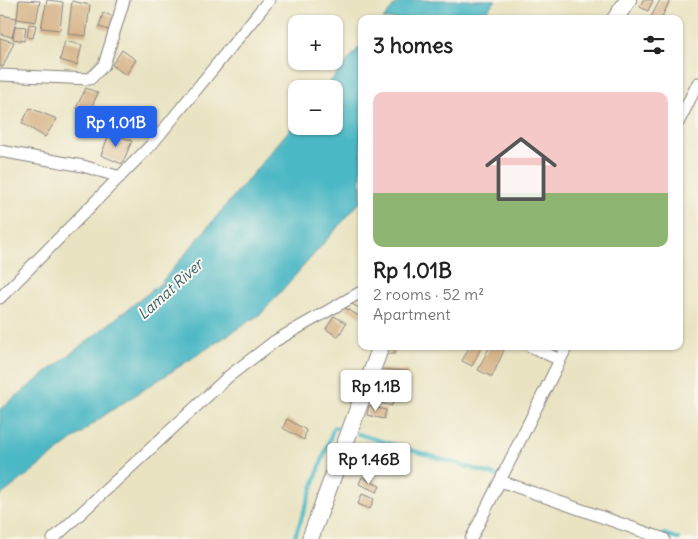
<!DOCTYPE html>
<meta charset="utf-8">
<style>
:root{--surface:#fff;--page:#f6f6f6;--text:#222;--muted:#767676;--line:#e0e0e0;--accent:#2563eb}
body{margin:0;font-family:Delius,sans-serif;background:var(--page);color:var(--text);height:100vh;display:flex;flex-direction:column;font-size:19px;white-space:nowrap}
*{box-sizing:border-box;margin:0}
p{font-size:16px;color:var(--muted)}
.icon{flex:none;width:28px;height:28px;fill:none;stroke:currentColor;stroke-width:2;stroke-linecap:round;stroke-linejoin:round}
.map{position:relative;flex:1;overflow:hidden}
.drawer{position:absolute;left:358px;top:15px;width:325px;height:335px;display:flex;flex-direction:column;background:var(--surface);border-radius:10px;box-shadow:0 1px 4px #0004}
.drawer>*{flex:none}
.buttons{position:absolute;left:288px;top:15px;display:grid;gap:10px}
.buttons a{display:grid;place-items:center;width:55px;height:55px;border-radius:10px;background:var(--surface);box-shadow:0 1px 4px #0004;font-size:25px}
.price{position:absolute;translate:-50% -42px;padding:0 11px;border-radius:5px;background:#fff;color:#222;font-size:16px;line-height:32px;filter:drop-shadow(0 1px 2px #0008)}
.price::after{content:'';position:absolute;left:50%;top:30px;width:15px;height:11px;margin-left:-8px;background:inherit;clip-path:polygon(0 0,100% 0,50% 100%)}
.price.selected{background:var(--accent);color:#fff}
ul{padding:0;list-style:none}
li{display:grid;align-content:center;gap:10px;height:265px;padding:0 15px}
li+li{border-top:1px solid var(--line)}
li span{display:grid;place-items:center;height:155px;border-radius:10px;color:#555}
li>.icon{margin-inline-start:auto}
span .icon{width:90px;height:90px;fill:#fffc;stroke-width:1}
li b{font-size:21px}
h2{display:flex;justify-content:space-between;align-items:center;height:60px;padding:0 15px;font-size:21px}
.map>svg:first-child{display:block}
.water{fill:#4bb8c5;stroke:#366d80}
.lines{fill:none;stroke-linecap:round;stroke-linejoin:round}
.stream{stroke:#4bb8c5;stroke-width:4}
.building{fill:#d6b387}
.street-casing{stroke:#86827e;stroke-width:13}
.secondary-casing{stroke:#86827e;stroke-width:18}
.street{stroke:#fff;stroke-width:11}
.secondary{stroke:#fff;stroke-width:16}
.labels{text-anchor:middle;dominant-baseline:central;stroke-width:4;stroke-linejoin:round;paint-order:stroke}
.water-label{font-size:15px;font-style:italic;fill:#325e72;stroke:#fbf7ec}
</style>
<div class="map">
<svg width="698" height="539" viewBox="0 0 698 539">
<rect width="100%" height="100%" fill="#fbf7ec"/>
<filter id="ink" filterUnits="userSpaceOnUse"><feTurbulence type="fractalNoise" baseFrequency=".02" numOctaves="2"/><feDisplacementMap in="SourceGraphic" scale="10" xChannelSelector="R" yChannelSelector="G"/><feConvolveMatrix kernelMatrix="1 2 1 2 8 2 1 2 1" color-interpolation-filters="sRGB"/></filter>
<filter id="wash" filterUnits="userSpaceOnUse"><feTurbulence type="fractalNoise" baseFrequency=".0096" numOctaves="4" result="noise"/><feDisplacementMap in="SourceGraphic" scale="20" xChannelSelector="R" yChannelSelector="G"/><feGaussianBlur stdDeviation="1.12" result="paint"/><feColorMatrix in="noise" values="0 0 0 0 0 0 0 0 0 0 0 0 0 0 0 0 0 1.4 0 .05"/><feComposite in="paint" operator="in"/></filter>
<g filter="url(#wash)">
<rect width="100%" height="100%" fill="#e9e3c2"/>
<path class="water" d="M399 0H496L480 19H383Z
M361 45V201L262 313 106 414 0 496V409L160 284 296 122V126H334V89H324Z"/>
<g class="lines">
<path class="stream" d="M358 434 498 476
M664 534 678 539
M294 539 334 427 337 428"/>
</g>
<g id="blocks">
<path class="building" d="M19 0 40 1 36 22 17 19Z
M47 0 63 2 60 30 41 28Z
M643 0H653L648 11 640 7Z
M660 0H670L661 19H655L651 17Z
M72 1 90 5 86 36 68 34Z
M103 13 116 17 112 31 99 27Z
M0 15 17 18 12 37 0 34Z
M29 24 36 25 33 38 27 37Z
M15 26 26 27 24 41 13 39Z
M0 38 14 42 3 67 0 66Z
M65 41 82 45 77 65 60 60Z
M122 50 136 60 126 75 112 65Z
M86 88 98 93 89 113 76 108Z
M30 108 57 119 45 137 22 123Z
M110 132 132 141 122 164 101 155Z
M348 302 361 309V317L345 308Z
M334 316 346 323 338 337 326 329Z
M386 346H395V354H386Z
M470 346H482L472 366 462 361Z
M490 346 505 348 492 377 478 370Z
M380 369 408 371 407 384 379 382Z
M379 388 395 391 392 406 376 402Z
M369 406 386 410 384 419 367 415Z
M287 419 306 430 304 440 283 428Z
M362 477 380 486 377 492 359 484Z
M362 494 374 499 370 509 358 504Z"/>
</g>
</g>
<g filter="url(#ink)">
<use href="#blocks" fill-opacity="0" stroke="#86827e" stroke-width="1"/>
<g class="lines">
<defs>
<path id="street" d="M0 75 90 79 104 65 124 0
M679 121 698 83
M0 151 83 166 120 177
M0 298 152 144 269 0
M530 346 560 360
M500 481 664 539
M53 539 229 376 275 341 361 292
M471 539 567 346"/>
<path id="secondary" d="M615 19 628 0
M310 539 381 346"/>
</defs>
<use href="#street" class="street-casing"/>
<use href="#secondary" class="secondary-casing"/>
<use href="#street" class="street"/>
<use href="#secondary" class="secondary"/>
</g>
</g>
<g class="labels">
<g class="water-label">
<text transform="translate(170 289) rotate(-42)">Lamat River</text>
</g>
</g>
</svg>
<div class="buttons">
<a>+</a>
<a>−</a>
</div>
<b class="price selected" style="left:116px;top:148px">Rp 1.01B</b>
<b class="price" style="left:376px;top:412px">Rp 1.1B</b>
<b class="price" style="left:369px;top:485px">Rp 1.46B</b>
<section class="drawer">
<h2>3 homes<svg class="icon" aria-label="filters" viewBox="0 0 24 24"><path d="M4 7h16M4 17h16"/><circle cx="9" cy="7" r="2"/><circle cx="15" cy="17" r="2"/></svg></h2>
<ul>
<li><span style="background:linear-gradient(#f6c9c9 65%,#8fb573 0)"><svg class="icon" aria-label="home" viewBox="0 0 24 24"><path d="M3 11l9-7 9 7M6 9v11h12V9"/></svg></span><div><b>Rp 1.01B</b><p>2 rooms · 52 m²</p><p>Apartment</p></div></li>
</ul>
</section>
</div>
